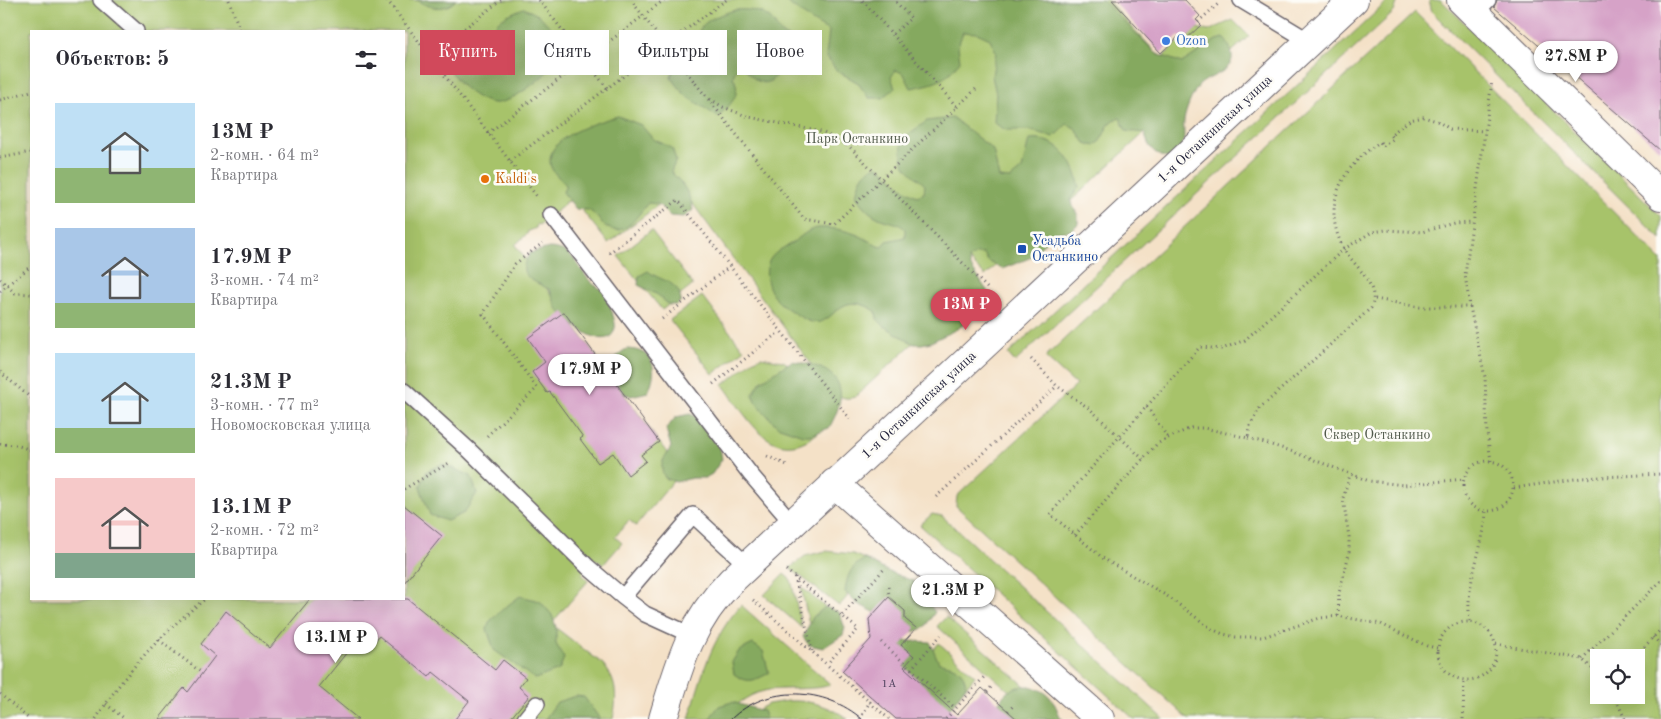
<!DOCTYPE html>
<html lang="ru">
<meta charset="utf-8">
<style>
:root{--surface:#fff;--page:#f7f7f7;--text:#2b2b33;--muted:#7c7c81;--accent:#d1495b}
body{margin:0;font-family:"Old Standard TT",serif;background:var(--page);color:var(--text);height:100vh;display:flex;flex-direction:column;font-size:19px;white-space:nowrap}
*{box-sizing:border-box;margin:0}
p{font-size:16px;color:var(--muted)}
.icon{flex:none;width:28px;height:28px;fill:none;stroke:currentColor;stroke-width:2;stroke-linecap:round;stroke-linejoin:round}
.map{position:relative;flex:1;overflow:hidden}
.panel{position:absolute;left:30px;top:30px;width:375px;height:570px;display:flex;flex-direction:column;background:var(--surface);border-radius:0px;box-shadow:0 5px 20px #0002}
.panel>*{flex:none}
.banner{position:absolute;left:420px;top:30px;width:475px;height:45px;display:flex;gap:10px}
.buttons{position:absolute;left:1590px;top:649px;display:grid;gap:10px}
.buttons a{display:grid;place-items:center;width:55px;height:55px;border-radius:0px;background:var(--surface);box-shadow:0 5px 20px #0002;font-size:25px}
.price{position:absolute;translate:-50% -42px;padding:0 11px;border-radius:18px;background:#fff;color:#222;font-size:16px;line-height:32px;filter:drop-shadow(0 1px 2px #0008)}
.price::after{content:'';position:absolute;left:50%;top:30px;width:15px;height:11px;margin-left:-8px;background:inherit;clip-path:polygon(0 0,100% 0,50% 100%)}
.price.active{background:var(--accent);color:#fff}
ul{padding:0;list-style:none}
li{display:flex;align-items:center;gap:15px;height:125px;padding:0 25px}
li span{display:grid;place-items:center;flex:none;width:140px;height:100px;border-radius:0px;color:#555}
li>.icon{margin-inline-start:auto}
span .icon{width:60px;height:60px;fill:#fffc;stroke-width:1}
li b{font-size:21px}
h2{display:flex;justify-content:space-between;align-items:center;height:60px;padding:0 25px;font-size:21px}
.pill{padding:0 18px;border-radius:0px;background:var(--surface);box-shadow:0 5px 20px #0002;font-size:18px;line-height:45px}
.pill.active{background:var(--accent);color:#fff}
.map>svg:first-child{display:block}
.green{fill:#a7c36a;stroke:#647252;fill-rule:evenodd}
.forest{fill:#85a95e;stroke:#54664c}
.building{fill:#d6a2c7}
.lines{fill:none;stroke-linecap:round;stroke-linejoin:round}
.service-casing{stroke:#6c656c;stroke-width:18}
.minor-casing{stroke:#6c656c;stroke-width:30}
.tertiary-casing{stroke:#6c656c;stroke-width:30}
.path{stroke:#6c656c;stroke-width:3;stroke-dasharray:1 4;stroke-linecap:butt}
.service{stroke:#fff;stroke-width:15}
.minor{stroke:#fff;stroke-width:28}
.tertiary{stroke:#fff;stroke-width:28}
.tram{stroke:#22223b;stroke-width:1}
.shop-dot{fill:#3f7fe0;stroke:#fdfcf7;stroke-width:2}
.food-dot{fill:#e8710a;stroke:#fdfcf7;stroke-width:2}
.transit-dot{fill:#1a4fb4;stroke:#fdfcf7;stroke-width:2}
.labels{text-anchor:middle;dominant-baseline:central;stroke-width:5;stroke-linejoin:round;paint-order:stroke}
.number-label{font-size:11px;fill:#4f425e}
.shop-label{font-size:14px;fill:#366cbe;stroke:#fdfcf7;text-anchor:start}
.street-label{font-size:14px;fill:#22223b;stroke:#fdfcf7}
.park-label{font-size:14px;fill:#515a4b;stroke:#fdfcf7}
.food-label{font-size:14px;fill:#c56008;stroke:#fdfcf7;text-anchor:start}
.transit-label{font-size:14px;fill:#164399;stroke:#fdfcf7;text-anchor:start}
</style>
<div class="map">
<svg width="1661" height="719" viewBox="0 0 1661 719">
<rect width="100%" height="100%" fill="#fdfcf7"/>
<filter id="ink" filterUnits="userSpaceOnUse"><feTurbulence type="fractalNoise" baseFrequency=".02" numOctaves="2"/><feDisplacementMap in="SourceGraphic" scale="10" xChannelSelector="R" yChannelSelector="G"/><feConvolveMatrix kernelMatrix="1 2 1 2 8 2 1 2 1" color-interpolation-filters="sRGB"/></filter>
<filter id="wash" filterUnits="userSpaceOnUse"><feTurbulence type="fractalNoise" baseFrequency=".0096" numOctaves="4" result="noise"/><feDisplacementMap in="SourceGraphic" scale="20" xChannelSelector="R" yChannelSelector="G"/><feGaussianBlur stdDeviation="1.12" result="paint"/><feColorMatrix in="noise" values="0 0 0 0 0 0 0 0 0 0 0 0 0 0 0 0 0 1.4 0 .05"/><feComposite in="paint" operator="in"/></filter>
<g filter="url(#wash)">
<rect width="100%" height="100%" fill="#f4e1c7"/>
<path class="green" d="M0 0H1107L1161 58 1182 39 1184 40 1197 28 1208 31 1233 20 1249 36 1046 224 1040 225 985 276 952 242 975 286 855 397C845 400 840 397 831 391L681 188 608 243 574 200 565 202 563 206 539 225 537 224 536 228 527 232 528 233 515 245 681 472 636 526 629 520 615 537 622 543 603 565 596 559 582 574 588 581 551 624 603 664C618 683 617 697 613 719H0ZM31 31H404V599H31Z
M1389 0H1398L1394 12 1015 362 1008 354Z
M1429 0H1441L1661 216V239L1432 12Z
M1415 12 1661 260V719H1188L956 506 957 496 1076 385 1045 357ZM1599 658H1636V695H1599Z
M651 230 693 285 662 310 618 256Z
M702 296 744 350 713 374 670 320Z
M761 357 783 361 793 367 819 432C773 470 748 418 723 385L752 361Z
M932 514 942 516 1164 719H1134L920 525Z
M826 551 853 554 869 561 847 589V597L839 606 790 568 805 556Z
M784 574 791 580 802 628 764 595Z
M801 587 841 620 812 638Z
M741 605 830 684C824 691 778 687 764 691 746 695 734 707 721 719H689C702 675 710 640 741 605Z
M946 617 1063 719H1040L937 626Z
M939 643 975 676 954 702 916 669Z
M787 701C809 700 829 705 848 719H742L768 704Z"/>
<path class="forest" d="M416 0H456C444 12 430 8 416 0Z
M1102 0 1157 54 1182 63 1216 40 1224 38C1250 73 1206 73 1197 88 1191 97 1186 110 1184 120 1183 128 1185 137 1183 144 1181 149 1174 155 1171 159 1156 156 1147 148 1145 133L1126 131 1120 118C1104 121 1107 137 1095 146L1085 143 1075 128 1067 124 1054 137 1028 130H1006L994 123 996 94 992 76 996 52 990 39 977 33 963 32 958 46 960 61C944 82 936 83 911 88L904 74 896 70 891 77 895 88 883 98H869L857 82 837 71 826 56 829 31 812 21 785 1Z
M524 8 540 16 562 40C562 47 561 55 556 62 547 75 510 105 494 103 477 102 450 79 448 62 446 52 453 45 458 38L473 40 482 48 488 47C490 22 503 16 524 8Z
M735 10C749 9 765 10 774 23 779 30 780 34 788 37 786 50 778 96 755 79 751 76 747 71 744 67L736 69 733 77C743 94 730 105 718 117L685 95 671 77 677 61 694 48C697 22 712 17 735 10Z
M618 116 641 125 653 139 672 148 676 160 671 172C683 183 690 194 693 210L684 217 670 216 658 204 648 203C637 216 623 241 604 225 599 220 595 214 589 210L576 209 563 192 566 185C561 179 554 174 551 167 542 137 597 122 618 116Z
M953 118 993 150 999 178 1010 179 1022 169 1029 140C1034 140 1040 139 1045 141 1064 145 1078 170 1079 187L1070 200 1078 216V224L1070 231 1053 233 1032 257 1002 269 988 261 984 254H976L969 259 971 267 988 292 974 316 959 328 931 342 922 344H914L884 326 877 319 876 311C830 283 837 341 799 316 793 312 786 308 780 303 766 291 760 265 776 253 780 249 787 246 792 243 801 237 808 229 818 228 834 227 856 232 869 241 875 244 875 246 882 247L887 241 905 237V229C899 223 895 223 887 221 873 217 864 209 856 196 859 181 862 170 878 166 892 176 900 189 917 196L924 193 925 185C907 168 898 167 903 138L927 121Z
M549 248C577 249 576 268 592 283 595 286 601 289 606 291 607 302 617 321 615 328 608 357 564 319 557 308 554 303 552 295 550 290 532 279 514 277 530 253Z
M648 271C661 282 679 280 681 301L677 305H669L658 295 638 285 639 276Z
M627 349C656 350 658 371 648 392L631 396C628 395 623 393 620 391 607 378 611 355 627 349Z
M792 361C838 367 853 386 829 428L810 435H803L777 426 755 402 753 394 761 381Z
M690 414C715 424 718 434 722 459L712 474 705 478H692L676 482 665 478C658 464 664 459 671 447L666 429 676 417Z
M442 464 471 476 477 493 464 513 447 521 430 515 420 487 427 471Z
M865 559 887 571 913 581 935 612 924 628 914 632 856 603 845 592C847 575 850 567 865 559Z
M520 596 540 601 552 615 556 627V644L564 658 559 670 535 679 494 650 487 629 489 622 503 609Z
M825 607 839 612 845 628 843 635 823 648 809 645 803 637 813 617Z
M891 640 930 642 939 663C955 665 964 669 966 686L951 707 943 714 883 650Z
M753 644 763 651 769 673C754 681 748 684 734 674L732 662 739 651Z
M1030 686C1051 693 1053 699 1061 719H1000L996 708C1004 691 1012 686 1030 686Z
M576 696 584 697 600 719H545L557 702Z
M732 702 763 711 766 719H709L719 706Z"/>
<g id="blocks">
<path class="building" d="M1112 0H1185L1200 16 1196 20 1201 25 1184 41 1179 36 1161 53Z
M1497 0H1661V151L1494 7Z
M564 312 659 442 641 455 646 461 628 475 613 453 598 463 580 439 583 437 550 392 547 393 532 372 545 362 528 338Z
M404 505 442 536 404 583Z
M889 597 905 611V619L916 628 901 645 914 656 904 667 957 715 982 688 1017 719H896L842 671 871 639 869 619Z
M310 599H408L495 670 503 660 526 678 519 687 529 696 510 719H455L469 701 433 672 429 677 379 636 368 650 356 641 319 687 358 719H159L184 688 188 692 215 656 201 644 226 611 270 648Z"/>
</g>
</g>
<g filter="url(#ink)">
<use href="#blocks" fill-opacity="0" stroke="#6c656c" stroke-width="1"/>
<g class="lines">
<defs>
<path id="service" d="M101 0 136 31
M1241 0 1309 41
M1475 14 1488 0
M551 215 751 475 792 523
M404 391 469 450 588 567 623 597 645 614 691 635
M623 597 693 515 747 565
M525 719 537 704"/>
<path id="minor" d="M1461 0 1661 196"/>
<path id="tertiary" d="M834 483 1100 719
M663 719C679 665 690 623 731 581L1354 0"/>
</defs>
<use href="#service" class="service-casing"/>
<use href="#minor" class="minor-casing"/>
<use href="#tertiary" class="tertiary-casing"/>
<path class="path" d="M229 0 240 31
M387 0 538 198
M539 0 607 88
M726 0 665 45 804 219 834 224 957 107 862 0
M1198 22 1218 4
M893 34 911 18 894 0
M429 56 501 0
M710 99 723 107 749 117 822 132 850 147 989 290
M0 100 31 91
M957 107 977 88
M488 133 664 0
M0 158 31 152
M510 161 665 45 631 0
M609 253 678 200 850 419
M0 279 15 293 31 294
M0 291 31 266
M1375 299 1420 307H1470
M662 319 729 267
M1031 359 1057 386 1090 409 1143 459
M0 372 31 398
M713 384 779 332
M1147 407 1168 438
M487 436 537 388 483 314 515 264 543 243
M1248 438 1288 450 1369 481 1404 485 1464 479
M0 444 16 445 31 450
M767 456 787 465
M1463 486a25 25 0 1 1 50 0a25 25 0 1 1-50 0Z
M1491 461 1487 433 1485 377 1470 307 1465 275 1492 81
M1514 488 1581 478 1661 474
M404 489 449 463
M936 497 1057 386
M1075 535 1143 459 1157 444 1168 438 1191 428H1204L1248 438 1250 426 1259 409 1371 308C1381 286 1355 267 1344 249 1320 206 1342 166 1380 142L1383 146 1393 139 1390 135 1410 120 1423 117 1437 121 1450 129 1485 131
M786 570 858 629 827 664
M795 577 812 651
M888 587 889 596
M753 600 889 719
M842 615 885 568
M1338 616 1339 593 1349 554V537L1343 498 1350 475
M1470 621C1464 584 1484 549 1486 512
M1438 651a29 29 0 1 1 58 0a29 29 0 1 1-58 0Z
M1653 637 1661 645
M159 640 202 673
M881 642 955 708
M1496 644 1582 659 1599 675
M1437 648 1427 646 1381 624 1338 616 1320 618 1263 637H1236L1223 634 1212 629 1167 596 1104 559 1050 514 1200 347 1222 349 1245 340 1344 249 1372 232 1386 230 1422 232 1454 223 1472 222
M1634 658 1661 629
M1582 659 1661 581
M911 669 941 635
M987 692 993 685
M0 694 29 719
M1614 695 1625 719
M106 704 125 719
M1008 711 1015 704
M96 719C125 672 162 633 205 599
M860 719 872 698
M946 719 984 677
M1463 719 1464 680"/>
<use href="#service" class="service"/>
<use href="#minor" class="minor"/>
<use href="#tertiary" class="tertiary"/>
<path class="tram" d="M731 719C767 684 825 687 862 719"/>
</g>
</g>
<circle class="shop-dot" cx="1166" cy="41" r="5"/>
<circle class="food-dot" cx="485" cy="179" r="5"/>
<rect class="transit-dot" x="1017" y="244" width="10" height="10" rx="2.5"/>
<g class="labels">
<g class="number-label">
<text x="889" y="684">1А</text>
</g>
<g class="shop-label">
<text x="1176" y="41">Ozon</text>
</g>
<g class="street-label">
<text transform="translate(1215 129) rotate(-43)">1-я Останкинская улица</text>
<text transform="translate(919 405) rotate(-43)">1-я Останкинская улица</text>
</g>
<g class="park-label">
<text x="857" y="139">Парк Останкино</text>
<text x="1377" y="435">Сквер Останкино</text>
</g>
<g class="food-label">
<text x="495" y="179">Kaldi's</text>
</g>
<g class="transit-label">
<text x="1032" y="241">Усадьба<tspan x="1032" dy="16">Останкино</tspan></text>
</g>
</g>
</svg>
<div class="buttons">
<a><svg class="icon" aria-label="locate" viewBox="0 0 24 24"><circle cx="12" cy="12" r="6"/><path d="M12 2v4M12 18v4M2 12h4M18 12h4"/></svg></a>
</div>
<b class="price" style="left:1576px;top:83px">27.8M ₽</b>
<b class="price active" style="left:966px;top:331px">13M ₽</b>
<b class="price" style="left:590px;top:396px">17.9M ₽</b>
<b class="price" style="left:953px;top:617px">21.3M ₽</b>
<b class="price" style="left:336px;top:664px">13.1M ₽</b>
<div class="banner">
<a class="pill active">Купить</a>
<a class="pill">Снять</a>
<a class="pill">Фильтры</a>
<a class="pill">Новое</a>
</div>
<section class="panel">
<h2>Объектов: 5<svg class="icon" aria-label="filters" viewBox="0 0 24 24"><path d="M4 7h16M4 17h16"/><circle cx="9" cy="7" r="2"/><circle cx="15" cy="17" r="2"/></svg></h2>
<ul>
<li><span style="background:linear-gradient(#bfe0f5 65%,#8fb573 0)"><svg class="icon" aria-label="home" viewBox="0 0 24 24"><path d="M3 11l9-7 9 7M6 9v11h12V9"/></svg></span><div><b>13M ₽</b><p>2-комн. · 64 m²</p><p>Квартира</p></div></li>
<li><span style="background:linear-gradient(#a9c7e8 75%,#8fb573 0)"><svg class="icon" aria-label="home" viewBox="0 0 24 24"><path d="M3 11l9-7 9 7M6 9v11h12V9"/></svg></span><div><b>17.9M ₽</b><p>3-комн. · 74 m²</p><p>Квартира</p></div></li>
<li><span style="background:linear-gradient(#bfe0f5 75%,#8fb573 0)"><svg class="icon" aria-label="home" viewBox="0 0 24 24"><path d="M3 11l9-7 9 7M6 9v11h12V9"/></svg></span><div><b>21.3M ₽</b><p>3-комн. · 77 m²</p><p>Новомосковская улица</p></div></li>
<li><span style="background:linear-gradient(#f6c9c9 75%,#7fa58c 0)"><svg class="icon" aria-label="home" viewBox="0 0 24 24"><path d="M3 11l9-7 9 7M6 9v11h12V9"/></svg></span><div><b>13.1M ₽</b><p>2-комн. · 72 m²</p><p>Квартира</p></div></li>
</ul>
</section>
</div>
